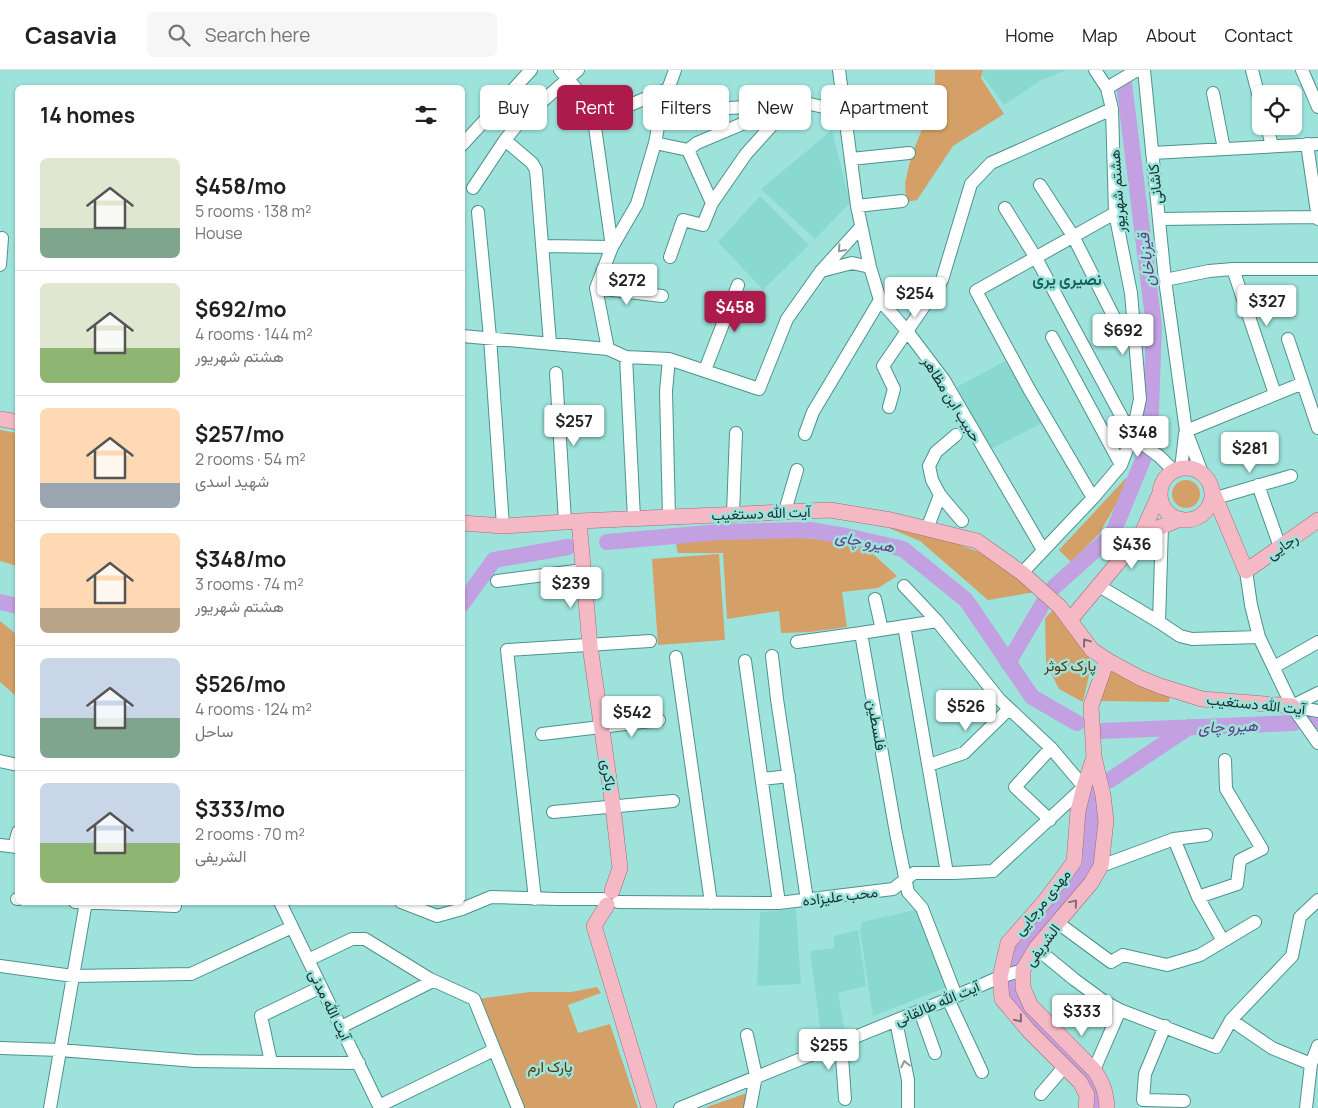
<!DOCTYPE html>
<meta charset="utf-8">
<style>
:root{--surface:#fff;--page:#f6f6f6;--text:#202124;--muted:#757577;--line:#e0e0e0;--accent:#ad1b4d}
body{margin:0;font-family:Manrope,Vazirmatn,sans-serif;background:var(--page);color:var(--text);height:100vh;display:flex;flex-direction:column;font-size:19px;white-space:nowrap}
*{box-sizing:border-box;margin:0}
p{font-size:16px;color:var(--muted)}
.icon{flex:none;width:28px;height:28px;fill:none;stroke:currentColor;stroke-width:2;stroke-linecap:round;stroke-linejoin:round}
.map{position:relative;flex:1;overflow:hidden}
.details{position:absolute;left:15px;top:15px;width:450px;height:820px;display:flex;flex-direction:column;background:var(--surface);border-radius:8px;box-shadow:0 1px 4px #0004}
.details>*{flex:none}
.top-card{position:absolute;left:480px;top:15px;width:475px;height:45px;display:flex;gap:10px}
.controls{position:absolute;left:1252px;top:15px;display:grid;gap:10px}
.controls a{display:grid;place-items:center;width:50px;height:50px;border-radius:8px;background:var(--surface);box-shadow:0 1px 4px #0004;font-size:25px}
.price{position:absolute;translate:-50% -42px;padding:0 11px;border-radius:5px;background:#fff;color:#222;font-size:16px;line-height:32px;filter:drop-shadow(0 1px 2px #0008)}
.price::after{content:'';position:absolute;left:50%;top:30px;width:15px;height:11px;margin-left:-8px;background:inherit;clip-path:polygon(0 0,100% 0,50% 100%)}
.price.current{background:var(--accent);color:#fff}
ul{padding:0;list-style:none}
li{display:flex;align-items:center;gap:15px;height:125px;padding:0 25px}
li+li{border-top:1px solid var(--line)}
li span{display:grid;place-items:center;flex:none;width:140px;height:100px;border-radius:8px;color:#555}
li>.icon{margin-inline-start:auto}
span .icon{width:60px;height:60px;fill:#fffc;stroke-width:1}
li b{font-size:21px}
h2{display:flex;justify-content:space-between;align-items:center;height:60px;padding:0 25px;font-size:21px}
.tag{padding:0 18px;border-radius:8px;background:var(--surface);box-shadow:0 1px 4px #0004;font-size:18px;line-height:45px}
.tag.current{background:var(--accent);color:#fff}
header{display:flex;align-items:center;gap:30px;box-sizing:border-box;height:70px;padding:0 25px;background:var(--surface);border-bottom:1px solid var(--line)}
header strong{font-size:24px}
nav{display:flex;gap:28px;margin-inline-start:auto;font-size:18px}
.search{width:350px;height:45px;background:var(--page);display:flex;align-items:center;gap:12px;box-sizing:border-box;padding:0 18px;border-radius:8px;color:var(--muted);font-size:19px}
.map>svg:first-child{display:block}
.built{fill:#89d9d1}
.green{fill:#d4a067}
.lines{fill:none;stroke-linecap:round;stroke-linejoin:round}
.river{stroke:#c2a0e1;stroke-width:16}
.minor-casing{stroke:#4d928c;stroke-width:14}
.major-casing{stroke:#a26d78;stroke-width:16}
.minor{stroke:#fff;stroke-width:12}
.major{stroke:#f4b9c5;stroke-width:15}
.oneway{stroke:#8b9a98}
.oneway2{stroke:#7a7074}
.labels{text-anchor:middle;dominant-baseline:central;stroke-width:5;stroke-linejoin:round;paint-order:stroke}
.street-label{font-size:15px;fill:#173432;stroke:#9de3dc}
.park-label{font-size:15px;fill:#563302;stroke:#9de3dc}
.water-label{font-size:16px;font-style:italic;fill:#643986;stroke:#9de3dc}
.neighbourhood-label{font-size:16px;font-weight:bold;fill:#18635d;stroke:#9de3dc}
</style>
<header>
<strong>Casavia</strong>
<div class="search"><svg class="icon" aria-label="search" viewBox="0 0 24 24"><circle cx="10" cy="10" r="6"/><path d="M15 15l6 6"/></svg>Search here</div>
<nav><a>Home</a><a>Map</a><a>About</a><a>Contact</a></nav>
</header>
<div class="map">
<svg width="1318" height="1038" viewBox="0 0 1318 1038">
<rect width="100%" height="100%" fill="#9de3dc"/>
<path class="built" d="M984 0H1067L1041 10 1004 35 982 5Z
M832 60 850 133 815 169 761 119Z
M760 126 809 175 763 220 718 172Z
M1005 291 1042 353 991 379 957 317Z
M796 839 801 914 757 916 760 842Z
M919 839 950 916 873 946 860 861 862 852Z
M858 860 866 916 838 923 845 962 822 972 810 881 834 878V866Z"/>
<path class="green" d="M935 0H983L981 8 1004 44 953 76 917 130 906 132 905 113 911 87 935 26Z
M0 360 17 363V496L0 491Z
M1126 408 1129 412 1099 464 1071 492 1059 480Z
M1172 424a14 14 0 1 1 28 0a14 14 0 1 1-28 0Z
M882 455 929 464 982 483 1042 521 988 530 920 471Z
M781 466 847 472 870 481 897 506 878 518 842 522 847 557 810 562 781 563 779 541 727 549 723 483H678L675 470Z
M719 484 725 570 658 575 652 489Z
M1055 538 1061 549 1092 592 1083 632 1059 619 1046 593 1045 548Z
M0 551 17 565V627L0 612Z
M1109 598 1170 626 1169 632 1101 631Z
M597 917 601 923 568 935 578 963 610 954 638 1038H520L478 929 529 922H571Z
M750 1022 746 1038H704Z"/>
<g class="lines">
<path class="river" d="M1124 13 1154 256 1150 367
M607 472 720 462 810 460 846 466 903 479 966 530 1032 627 1077 653
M1054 517 1112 465 1147 380
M0 532 18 536
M462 534 494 490 568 477
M1008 593 1048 525
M1315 651H1318
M1102 661 1294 653
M1110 710 1189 657
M1015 895 1029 867 1090 798 1094 721
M1010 913 1047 973 1082 1002 1096 1032 1094 1038"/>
<defs>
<path id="minor" d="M560 0 585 29 594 50
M839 0 857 136 870 197 880 230 907 261 944 310 1043 480
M1144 0 1165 210 1186 361 1202 403
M1252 0 1261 35
M1302 0 1318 37
M1107 18 1137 0
M1213 23 1224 79
M662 36 699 40 791 34H810L846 42 927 40
M1267 56 1272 76
M505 70 532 93 536 100 550 273
M655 73 688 80 697 73 782 37
M1307 74 1318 149
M462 75 531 0
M688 80 712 133
M1152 83 1318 74
M851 89 909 83
M1040 115 1073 166 1121 261 1136 269
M473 118 505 70 521 50 578 0
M857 136 902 131
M1005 138 1036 188 1132 366 1160 387 1174 401
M478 142 490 267 503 456
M1159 149 1318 147
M542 176 612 177 594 50 668 19
M670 187 683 150 703 155 712 133 746 84 791 34
M0 195 2 168
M1233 199 1275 324
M821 201 852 193 870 197
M1165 210 1209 201 1233 199H1318
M596 218 662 226
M462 266 608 279 626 287 669 289 759 319 787 249 821 201 861 157
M1052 267 1121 395
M1288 269 1318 358
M608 279 596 218 612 177 637 134 655 73 662 36 675 0
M626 287 634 448
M705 300 738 215
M556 303 565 452
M889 337 894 319 883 296 942 210 971 114 991 93 1112 39
M1186 361 1303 313
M805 364 813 342 880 230
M1181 399 1185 364
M1258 415 1280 477
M940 425 932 410 929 396 936 382 956 365
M1093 428 1029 319 976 221 1115 143
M1216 428 1291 406
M785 441 797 400
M733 444 736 363
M669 447 666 321 669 289
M927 459 940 425 962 451
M1246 501 1251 535 1259 567 1292 636 1318 673
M1022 503 1093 428 1121 395 1132 366 1140 329 1131 223 1115 143 1112 39 1107 18 1095 0
M497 511 583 500
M1099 516 1159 552 1162 456
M875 529 882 560
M937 551 861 563 896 763 908 822 922 838 956 926
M1159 552 1180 566 1192 569 1259 567
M904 556 947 803
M797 572 861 563
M772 586 777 629 807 830
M676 587 711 833
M745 591 779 833
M1274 597 1318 572
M1292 636 1318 623
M1292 636 1318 641
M542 664 659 650
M0 691 18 695
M929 695 964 683 1009 639
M762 709 789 706
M553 742 673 731
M1050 750 1015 717 1051 678
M1174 769 1206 765
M0 775 18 777
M14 777 18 762
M1101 796 1174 769 1198 827 1223 871
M1198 827 1237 814 1240 790 1262 779 1226 719 1225 690
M17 829H18
M535 829 507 580 650 571
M75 832 175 836
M280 832 380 1038
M401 832 437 846 462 839 491 827 558 829H603
M618 832 779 833 893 819 914 803H953L993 801 1084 717 1051 678 999 629 937 551 904 516
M1058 853 1111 892 1123 885 1167 895 1200 885 1255 852
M1036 878 1075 910 1105 932 1120 940 1216 977 1231 950 1292 886 1300 847 1318 830
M308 890 352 869H365L430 909 474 929 518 1038
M0 896 73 906 191 904 292 857
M948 929 982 1002
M920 941 935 983
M1231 950 1272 978 1311 994
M896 951 908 1010V1038
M1165 956 1145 1004 1143 1030 1184 1031
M341 957 433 911
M747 965 756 1006 750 1038
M841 973 845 1029
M0 978 60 980 195 991 359 993
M271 992 261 946 321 917
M1094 1000 1120 940
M1041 1024 1064 997
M379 1036 494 980
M50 1038 86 832
M680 1038 956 926 1000 907 1023 900
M1306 1038 1311 994 1318 976"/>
<path id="major" d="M0 349 18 352
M1160 424a26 26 0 1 1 52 0a26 26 0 1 1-52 0Z
M1212 420 1246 501 1318 450
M579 451 590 576 613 737 620 798 612 821
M462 453 503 456 579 451 830 440 891 450 977 471 1022 503 1060 537 1092 580 1107 590 1140 608 1160 616 1202 629 1292 636
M1141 465 1180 449
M1070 550 1141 465 1160 423
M607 835 594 856 649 1038
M1086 1038 1087 1025 1080 1012 1029 961 1002 929 1000 907 1008 873 1045 831 1074 792 1078 741 1084 717 1094 687
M1107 1038C1106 1022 1103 1013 1094 1000L1031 936 1023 918V900L1036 878 1091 813 1101 796 1106 751 1103 725 1094 687 1091 636 1107 590"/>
</defs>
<use href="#minor" class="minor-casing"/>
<use href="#major" class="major-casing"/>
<use href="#minor" class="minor"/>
<use href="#major" class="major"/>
</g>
<defs><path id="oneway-chevron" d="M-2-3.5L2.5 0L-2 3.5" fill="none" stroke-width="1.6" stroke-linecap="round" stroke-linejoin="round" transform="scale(1.25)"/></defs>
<g class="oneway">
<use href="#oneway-chevron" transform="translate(841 179) rotate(132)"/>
<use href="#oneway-chevron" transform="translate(905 994) rotate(-102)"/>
</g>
<g class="oneway2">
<use href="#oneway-chevron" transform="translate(1086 572) rotate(-127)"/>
<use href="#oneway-chevron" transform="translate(1074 833) rotate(-50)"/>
<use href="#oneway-chevron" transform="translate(1019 949) rotate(51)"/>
</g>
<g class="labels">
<g class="street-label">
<text transform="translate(1155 114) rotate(-96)">کاشانی</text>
<text transform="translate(1117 121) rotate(-94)">هشتم شهریور</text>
<text transform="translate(952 329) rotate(58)">حبیب ابن مظاهر</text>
<text transform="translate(761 443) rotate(-2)">آیت الله دستغیب</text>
<text transform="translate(1282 476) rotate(-35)">رجایی</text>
<text transform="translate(1256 634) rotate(6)">آیت الله دستغیب</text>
<text transform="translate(877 655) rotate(80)">فلسطین</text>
<text transform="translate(609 705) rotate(82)">باکری</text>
<text transform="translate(840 826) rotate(-7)">محب علیزاده</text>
<text transform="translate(1042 832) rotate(-51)">مهدی مرجایی</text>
<text transform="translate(1042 875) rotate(-53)">الشریفی</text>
<text transform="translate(937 933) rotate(-23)">آیت الله طالقانی</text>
<text transform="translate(330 935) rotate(64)">آیت‌ الله مدنی</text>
</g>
<g class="park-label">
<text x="1070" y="595">پارک کوثر</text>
<text x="550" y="996">پارک ارم</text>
</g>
<g class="water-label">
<text transform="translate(1146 190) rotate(-97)">قیزباخان</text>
<text transform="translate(865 471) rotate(11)">هیرو چای</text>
<text transform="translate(1228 656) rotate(-2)">هیرو چای</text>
</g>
<g class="neighbourhood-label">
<text x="1067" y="209">نصیری یری</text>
</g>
</g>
</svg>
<div class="controls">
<a><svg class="icon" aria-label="locate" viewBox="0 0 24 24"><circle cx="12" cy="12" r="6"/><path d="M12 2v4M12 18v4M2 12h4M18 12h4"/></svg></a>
</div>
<b class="price" style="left:627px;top:236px">$272</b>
<b class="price" style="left:915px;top:249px">$254</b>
<b class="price" style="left:1267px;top:257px">$327</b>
<b class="price current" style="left:735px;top:263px">$458</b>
<b class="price" style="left:1123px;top:286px">$692</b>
<b class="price" style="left:574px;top:377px">$257</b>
<b class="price" style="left:1138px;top:388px">$348</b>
<b class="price" style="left:1250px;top:404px">$281</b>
<b class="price" style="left:1132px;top:500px">$436</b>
<b class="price" style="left:571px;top:539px">$239</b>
<b class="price" style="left:966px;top:662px">$526</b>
<b class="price" style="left:632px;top:668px">$542</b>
<b class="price" style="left:1082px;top:967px">$333</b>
<b class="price" style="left:829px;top:1001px">$255</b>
<div class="top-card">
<a class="tag">Buy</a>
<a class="tag current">Rent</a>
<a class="tag">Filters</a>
<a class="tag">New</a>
<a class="tag">Apartment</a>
</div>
<section class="details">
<h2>14 homes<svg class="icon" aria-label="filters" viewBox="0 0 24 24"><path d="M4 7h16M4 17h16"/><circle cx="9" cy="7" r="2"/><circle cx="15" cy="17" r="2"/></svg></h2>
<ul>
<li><span style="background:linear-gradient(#dfe7d0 70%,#7fa58c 0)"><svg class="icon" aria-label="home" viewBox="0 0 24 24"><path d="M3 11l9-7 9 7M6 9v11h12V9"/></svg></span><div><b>$458/mo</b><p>5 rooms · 138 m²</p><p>House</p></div></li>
<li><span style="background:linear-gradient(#dfe7d0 65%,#8fb573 0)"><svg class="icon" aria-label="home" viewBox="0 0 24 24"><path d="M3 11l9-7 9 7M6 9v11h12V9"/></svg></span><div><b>$692/mo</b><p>4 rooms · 144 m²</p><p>هشتم شهریور</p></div></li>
<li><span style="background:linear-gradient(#ffd9b3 75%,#9aa5b1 0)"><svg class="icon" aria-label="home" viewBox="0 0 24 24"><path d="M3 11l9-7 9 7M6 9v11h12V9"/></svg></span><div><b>$257/mo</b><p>2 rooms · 54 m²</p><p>شهید اسدی</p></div></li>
<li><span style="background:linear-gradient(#ffd9b3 75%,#b9a48a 0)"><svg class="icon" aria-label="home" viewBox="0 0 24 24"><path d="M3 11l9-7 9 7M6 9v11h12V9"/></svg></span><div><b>$348/mo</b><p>3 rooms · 74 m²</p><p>هشتم شهریور</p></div></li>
<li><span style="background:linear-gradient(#c9d6e8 60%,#7fa58c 0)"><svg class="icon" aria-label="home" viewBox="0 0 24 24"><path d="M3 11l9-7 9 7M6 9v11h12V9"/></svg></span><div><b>$526/mo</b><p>4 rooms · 124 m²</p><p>ساحل</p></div></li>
<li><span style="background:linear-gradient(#c9d6e8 60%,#8fb573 0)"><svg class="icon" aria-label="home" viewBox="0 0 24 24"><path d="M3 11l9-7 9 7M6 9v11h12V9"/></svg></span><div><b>$333/mo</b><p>2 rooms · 70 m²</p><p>الشریفی</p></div></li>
</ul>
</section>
</div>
